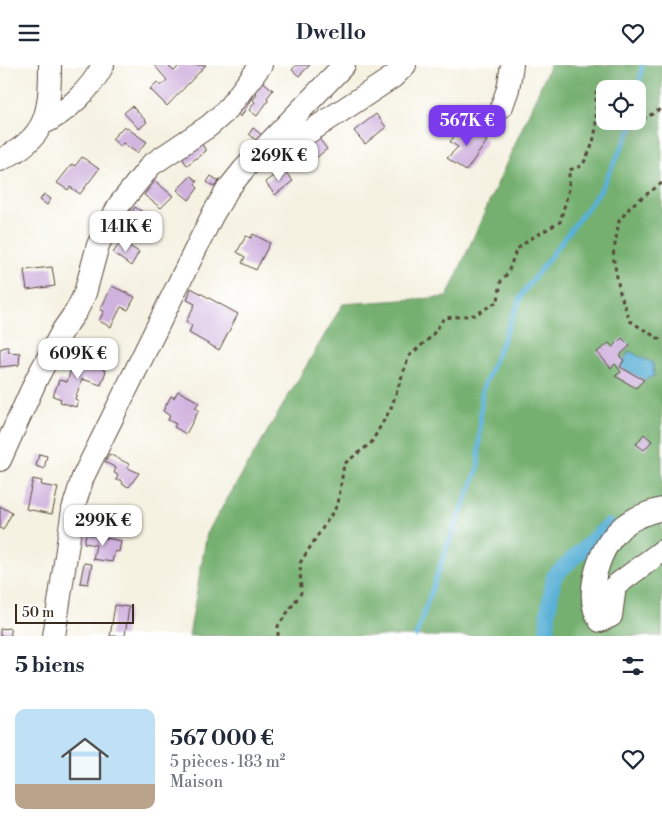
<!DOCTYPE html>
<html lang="fr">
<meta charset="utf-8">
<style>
:root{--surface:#fff;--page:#f6f6f7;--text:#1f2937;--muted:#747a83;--line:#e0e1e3;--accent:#7c3aed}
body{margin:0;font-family:"Libre Bodoni",serif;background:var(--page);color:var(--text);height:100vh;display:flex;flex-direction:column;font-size:19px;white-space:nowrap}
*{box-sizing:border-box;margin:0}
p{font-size:16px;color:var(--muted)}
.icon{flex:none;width:28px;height:28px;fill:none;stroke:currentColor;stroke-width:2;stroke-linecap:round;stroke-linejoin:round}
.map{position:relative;height:571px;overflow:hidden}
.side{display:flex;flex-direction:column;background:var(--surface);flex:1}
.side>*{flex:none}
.fabs{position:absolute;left:596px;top:15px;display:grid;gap:10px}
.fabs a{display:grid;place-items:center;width:50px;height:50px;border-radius:10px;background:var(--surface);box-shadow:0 5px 20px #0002;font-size:25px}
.scale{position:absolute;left:15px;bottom:12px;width:119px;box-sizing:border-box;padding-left:5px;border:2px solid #3b2a1e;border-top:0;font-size:14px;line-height:18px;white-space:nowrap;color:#3b2a1e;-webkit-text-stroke:4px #fff;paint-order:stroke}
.price{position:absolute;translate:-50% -42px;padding:0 11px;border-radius:10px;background:#fff;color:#222;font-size:16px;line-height:32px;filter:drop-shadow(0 1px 2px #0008)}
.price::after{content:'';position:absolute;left:50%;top:30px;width:15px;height:11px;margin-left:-8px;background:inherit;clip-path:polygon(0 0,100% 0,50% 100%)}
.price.selected{background:var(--accent);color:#fff}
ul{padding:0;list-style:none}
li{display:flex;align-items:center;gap:15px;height:125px;padding:0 15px}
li+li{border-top:1px solid var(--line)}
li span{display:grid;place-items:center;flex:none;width:140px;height:100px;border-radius:10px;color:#555}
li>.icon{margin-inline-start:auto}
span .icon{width:60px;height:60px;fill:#fffc;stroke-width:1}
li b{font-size:21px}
h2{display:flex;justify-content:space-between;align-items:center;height:60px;padding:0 15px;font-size:21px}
header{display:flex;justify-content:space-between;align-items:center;height:65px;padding:0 15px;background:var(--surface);font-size:22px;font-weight:600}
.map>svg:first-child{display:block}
.forest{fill:#74b06f;stroke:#586d46;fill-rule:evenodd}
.water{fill:#5ab0d6;stroke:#4a6d7a}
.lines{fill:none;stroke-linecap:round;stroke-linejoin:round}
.stream{stroke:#5ab0d6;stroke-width:5}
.canal{stroke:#5ab0d6;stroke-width:16}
.building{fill:#d0b2de}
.minor-casing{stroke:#57483b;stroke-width:24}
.path{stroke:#57483b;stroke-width:3;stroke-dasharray:4 4;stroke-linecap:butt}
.minor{stroke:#fff;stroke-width:22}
</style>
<header><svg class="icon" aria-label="menu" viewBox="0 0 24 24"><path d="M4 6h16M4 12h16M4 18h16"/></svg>Dwello<svg class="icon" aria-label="heart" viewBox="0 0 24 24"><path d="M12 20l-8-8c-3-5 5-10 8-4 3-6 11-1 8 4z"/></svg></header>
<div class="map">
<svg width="662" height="571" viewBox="0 0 662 571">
<rect width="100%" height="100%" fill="#fff"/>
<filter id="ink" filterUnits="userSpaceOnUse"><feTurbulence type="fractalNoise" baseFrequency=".02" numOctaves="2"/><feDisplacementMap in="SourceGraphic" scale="10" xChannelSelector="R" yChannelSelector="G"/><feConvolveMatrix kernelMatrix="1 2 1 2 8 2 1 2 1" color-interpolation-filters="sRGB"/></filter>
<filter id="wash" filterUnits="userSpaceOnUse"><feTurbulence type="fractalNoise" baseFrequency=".0096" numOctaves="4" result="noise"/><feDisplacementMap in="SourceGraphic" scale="20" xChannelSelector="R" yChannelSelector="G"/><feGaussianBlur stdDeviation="1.12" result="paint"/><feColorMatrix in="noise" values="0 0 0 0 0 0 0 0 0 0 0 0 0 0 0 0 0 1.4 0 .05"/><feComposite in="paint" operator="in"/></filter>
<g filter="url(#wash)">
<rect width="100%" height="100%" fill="#f5f2e2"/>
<path class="forest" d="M550 0H662V571H189L207 468 343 239 447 232ZM605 24H638V56H605Z"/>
<path class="water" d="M629 286 653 298 654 311 644 315 620 302Z"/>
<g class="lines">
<path class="stream" d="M638 35 642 0
M416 571 447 481 478 404 482 326 522 229 600 126 635 56"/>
<path class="canal" d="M547 571 548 548 554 511 608 461"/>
</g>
<g id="blocks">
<path class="building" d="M154 0H171L169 2 174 6 178 2 176 0H206L167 41 150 24 157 17 161 21 167 15Z
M296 0H310L299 11 292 5Z
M261 15 273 25 267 33 268 36 257 51 249 45 255 37 253 35 257 29 254 27Z
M249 27 253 30 241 52 236 48Z
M132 41 147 57 139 64 124 48Z
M376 49 386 62 365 79 354 66Z
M471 60 482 68 480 70 487 76 466 106 447 93 458 82 450 77 461 62 466 66Z
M124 61 147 77 137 88 123 78 120 81 112 74Z
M253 63 263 71 258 77 249 69Z
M317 71 327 84 315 94 309 86 311 84 307 79Z
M201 77 206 86 187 100 182 93 179 95 175 89Z
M82 92 99 104 80 129 70 122 68 125 57 118 72 99 75 101Z
M283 104 293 116 275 130 265 117Z
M191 111 197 116 195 120 198 123 189 135 177 125Z
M211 111 219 116 214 122 207 117Z
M155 116 173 131 161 143 144 130Z
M44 129 51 134 47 140 40 135Z
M135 142 150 152 140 167 124 157Z
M253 169 270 178 256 205 242 198 245 192 237 187 246 171 251 173Z
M121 176 139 187 131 201 113 188Z
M52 202 55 221 27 225 24 205Z
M112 221 135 232 128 245 121 242 111 262 99 256 104 246 100 245Z
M191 223 238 249 219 285 189 268 192 260 186 257 195 239 187 235Z
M622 273 630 281 622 288 620 292 624 295 620 302 644 315 636 323 615 311 621 307 615 299 611 303 597 287 609 278 613 282Z
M5 282H8L9 287 20 288 19 300 0 302V284Z
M68 292 81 296 79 300 90 303 91 298 95 299 96 296 105 299 103 305 106 306 101 320 82 314 75 334 78 335 76 342 60 337 61 334 53 331 59 315 67 317 71 304 65 303Z
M178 326 199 337 195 343 199 345 186 369 174 362 176 359 168 355 170 351 163 346 171 331 174 333Z
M644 369 652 376 644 385 636 379Z
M39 389 47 391 44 404 36 401Z
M109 389 129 399 128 403 139 408 129 422 122 419 123 417 121 415H116L118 410 114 408 116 403 105 397Z
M33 414 42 416 41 420 58 423 52 449 26 444Z
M0 441 12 448 3 465 0 463Z
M86 469 121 476 119 487 115 486 112 497 93 494 96 480 84 478Z
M84 498 92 499 88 519 80 518Z
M115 540 129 542 125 571H110Z
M10 563 11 571H0V564Z"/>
</g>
</g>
<g filter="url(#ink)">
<use href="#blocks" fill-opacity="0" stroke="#57483b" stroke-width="1"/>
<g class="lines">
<defs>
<path id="minor" d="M502 41 508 24 512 0
M42 59C66 48 91 24 103 0
M269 78 278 85 283 84 393 12 405 0
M0 95C47 73 50 48 50 0
M0 395 37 313 63 265 77 245 85 228 98 180 119 140 151 100 209 61 226 46 261 0
M662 444C649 447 630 454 620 464 599 484 583 530 600 556L611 551 615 521 662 486
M54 571 73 444 83 412 213 149 228 124 244 104 344 0"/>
</defs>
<use href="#minor" class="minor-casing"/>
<path class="path" d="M630 56 634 60 662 43
M662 118 632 140 619 156 613 191 620 228 630 256 662 276
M278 571V561L301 528 300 498 338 439 344 399 371 378 391 343 409 291 431 272 444 253 475 250 498 236 501 216 508 208 516 185 530 174 560 157 569 124V105L582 101C599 71 596 61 596 28L601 29 605 39"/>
<use href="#minor" class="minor"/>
</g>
</g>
</svg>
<div class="fabs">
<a><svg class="icon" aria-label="locate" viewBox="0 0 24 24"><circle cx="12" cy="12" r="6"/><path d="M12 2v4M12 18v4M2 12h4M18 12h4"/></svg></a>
</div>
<div class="scale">50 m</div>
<b class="price selected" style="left:467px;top:82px">567K €</b>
<b class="price" style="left:279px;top:117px">269K €</b>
<b class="price" style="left:126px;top:188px">141K €</b>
<b class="price" style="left:78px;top:315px">609K €</b>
<b class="price" style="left:103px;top:482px">299K €</b>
</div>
<section class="side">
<h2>5 biens<svg class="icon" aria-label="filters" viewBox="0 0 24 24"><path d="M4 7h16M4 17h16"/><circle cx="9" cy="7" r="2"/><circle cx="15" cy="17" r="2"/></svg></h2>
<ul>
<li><span style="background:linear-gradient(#bfe0f5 75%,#b9a48a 0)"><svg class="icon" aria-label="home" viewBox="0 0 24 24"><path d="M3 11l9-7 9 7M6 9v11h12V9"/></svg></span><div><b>567 000 €</b><p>5 pièces · 183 m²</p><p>Maison</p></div><svg class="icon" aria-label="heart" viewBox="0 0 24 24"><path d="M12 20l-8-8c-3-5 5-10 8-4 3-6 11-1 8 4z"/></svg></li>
</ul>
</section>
